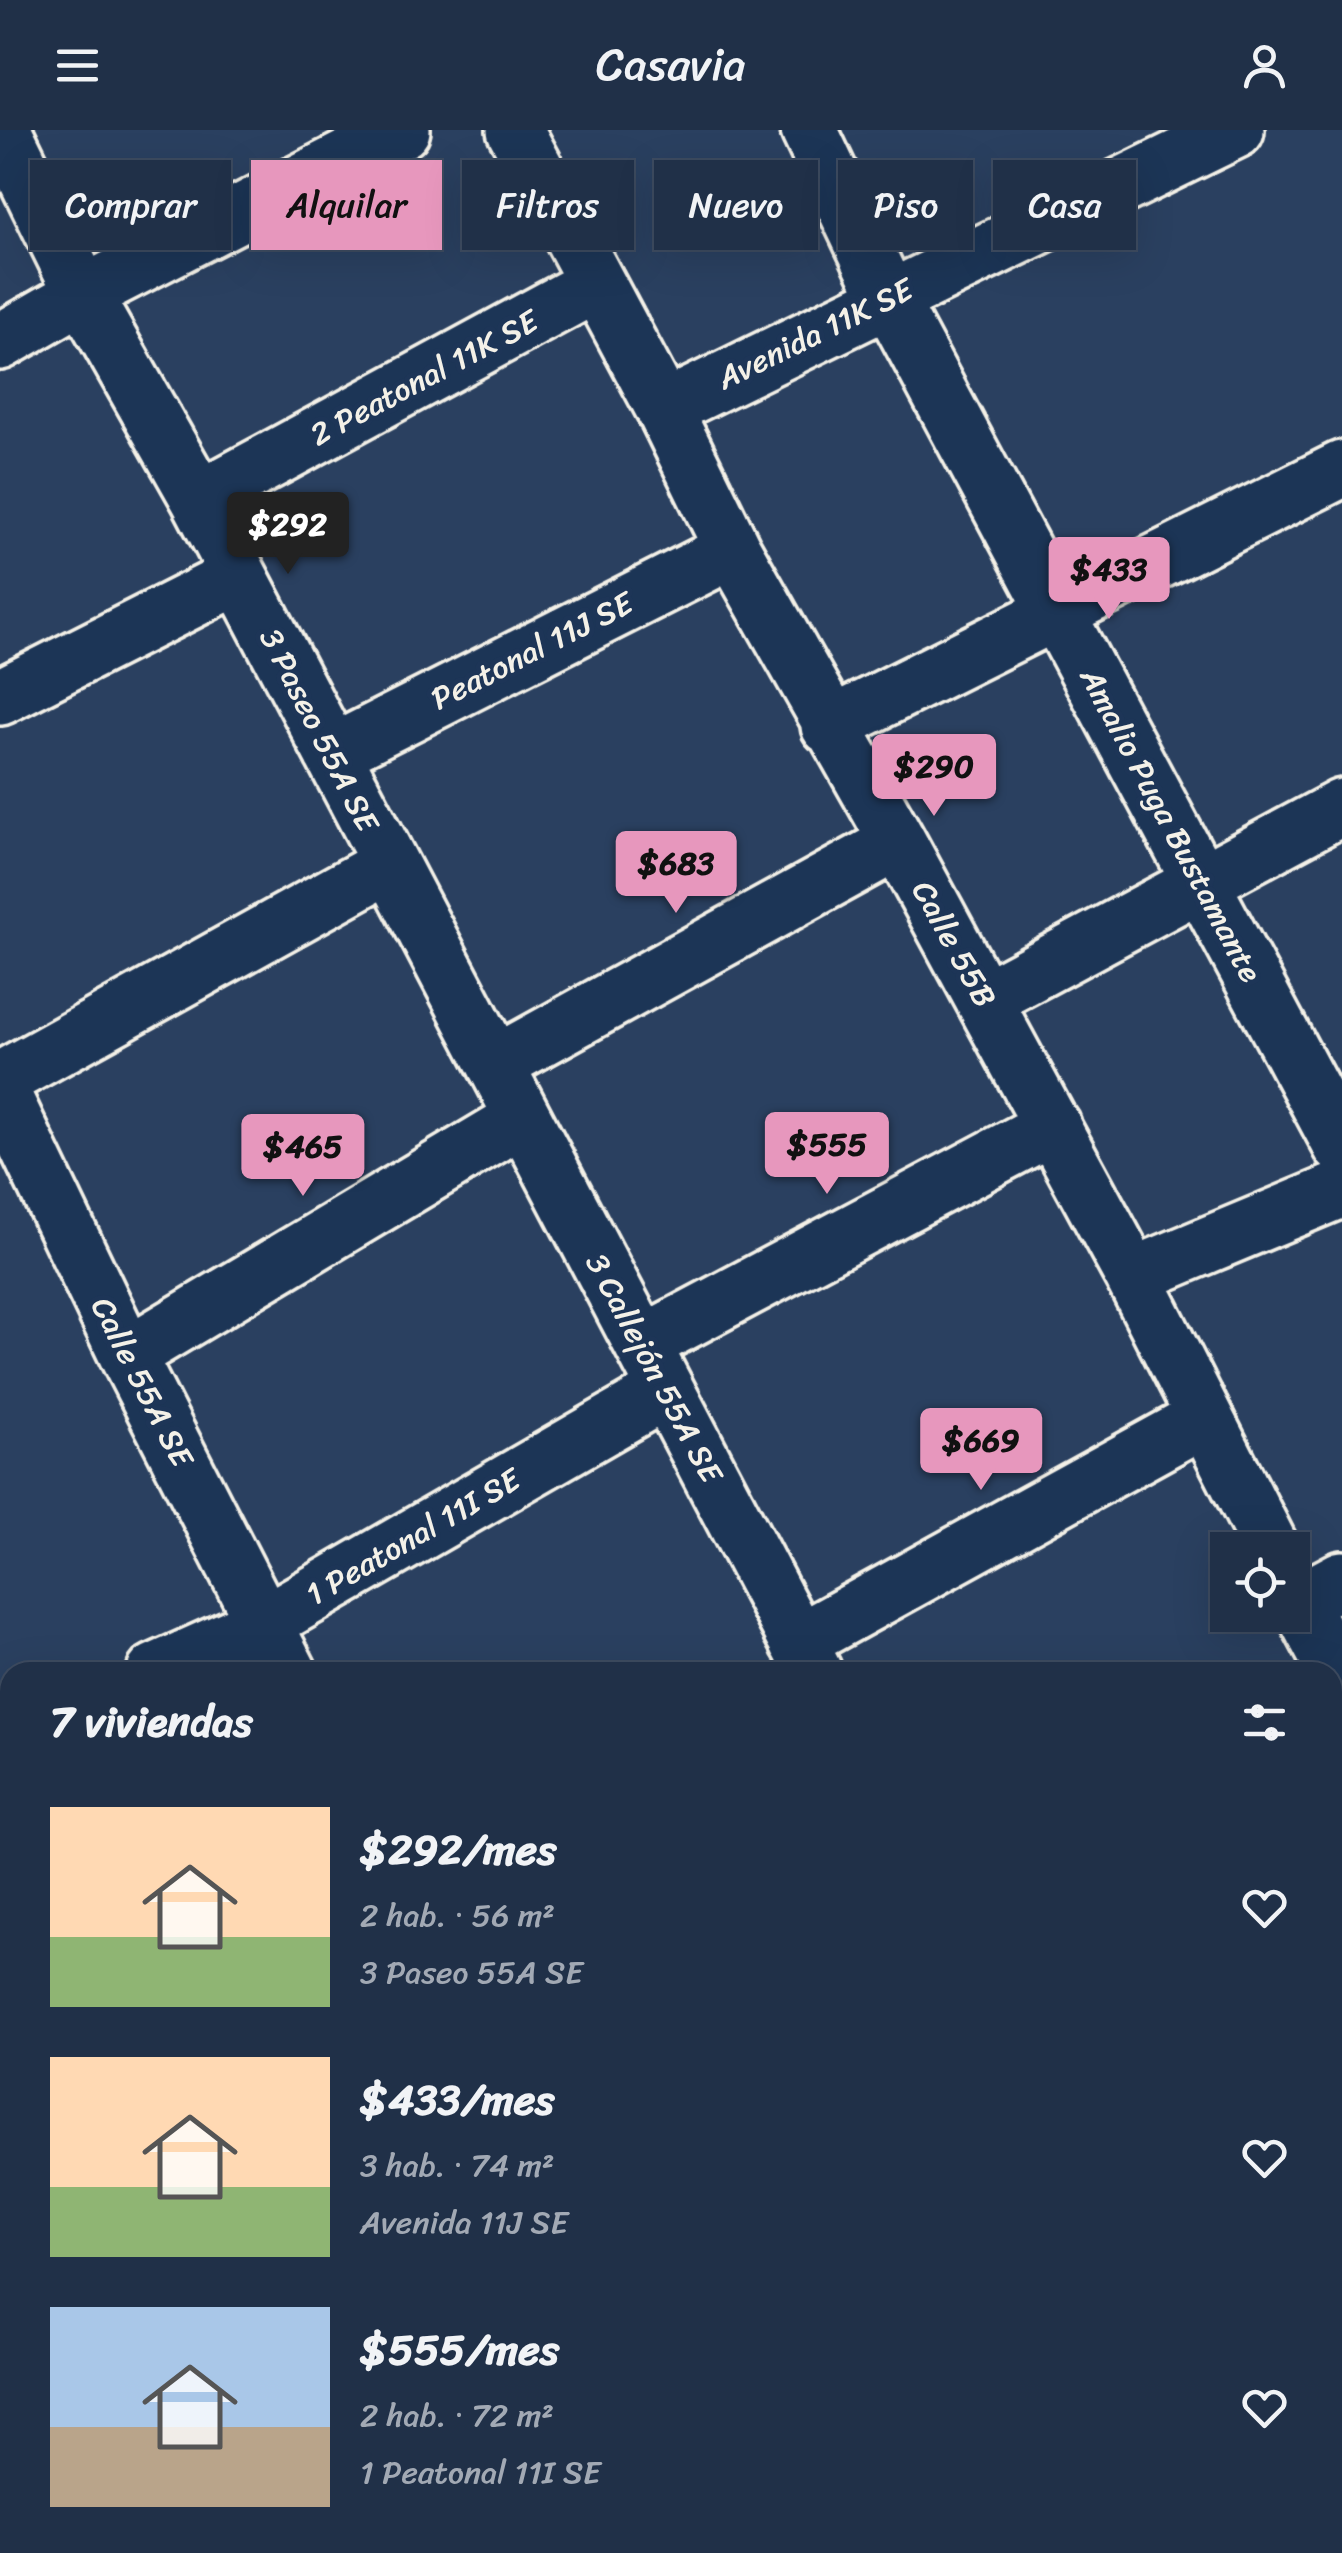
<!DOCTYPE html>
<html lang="es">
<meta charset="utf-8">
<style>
:root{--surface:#203048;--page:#2d3c52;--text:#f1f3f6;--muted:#a2a9b4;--line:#3d4b60;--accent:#e797bd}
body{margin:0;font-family:Sriracha,sans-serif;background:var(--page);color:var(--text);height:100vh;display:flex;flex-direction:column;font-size:38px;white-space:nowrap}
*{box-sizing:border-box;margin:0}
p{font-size:32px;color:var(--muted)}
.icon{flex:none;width:55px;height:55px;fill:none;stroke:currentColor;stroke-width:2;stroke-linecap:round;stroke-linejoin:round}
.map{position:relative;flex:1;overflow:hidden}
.panel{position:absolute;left:0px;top:1532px;width:1342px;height:892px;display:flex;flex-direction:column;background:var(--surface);border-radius:30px 30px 0 0;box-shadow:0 10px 40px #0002,0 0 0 2px var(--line)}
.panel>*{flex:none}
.banner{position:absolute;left:30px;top:30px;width:1282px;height:90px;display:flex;gap:20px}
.tools{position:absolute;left:1210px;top:1402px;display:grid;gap:20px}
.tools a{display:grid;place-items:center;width:100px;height:100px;border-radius:0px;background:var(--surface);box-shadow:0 10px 40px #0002,0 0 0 2px var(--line);font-size:50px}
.price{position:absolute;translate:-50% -85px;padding:0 22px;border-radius:10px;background:var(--accent);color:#111;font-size:32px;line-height:65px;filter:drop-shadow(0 2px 5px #0008)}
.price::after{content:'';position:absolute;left:50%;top:60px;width:30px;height:22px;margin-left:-15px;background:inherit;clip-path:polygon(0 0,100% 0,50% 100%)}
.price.current{background:#222;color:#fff}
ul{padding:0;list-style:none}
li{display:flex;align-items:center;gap:30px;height:250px;padding:0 50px}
li span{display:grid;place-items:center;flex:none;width:280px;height:200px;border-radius:0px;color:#555}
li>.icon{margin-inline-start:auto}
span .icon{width:120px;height:120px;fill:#fffc;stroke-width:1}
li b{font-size:42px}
h2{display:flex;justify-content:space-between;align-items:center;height:120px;padding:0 50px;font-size:42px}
.pill{padding:0 35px;border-radius:0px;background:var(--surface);box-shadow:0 10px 40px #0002,0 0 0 2px var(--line);font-size:35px;line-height:90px}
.pill.current{background:var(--accent);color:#111}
header{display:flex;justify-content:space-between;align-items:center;height:130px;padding:0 50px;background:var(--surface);font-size:45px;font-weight:600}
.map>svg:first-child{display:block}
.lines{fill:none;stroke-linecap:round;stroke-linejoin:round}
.minor-casing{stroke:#f4f1e8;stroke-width:62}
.minor{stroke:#1d3557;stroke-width:55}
.labels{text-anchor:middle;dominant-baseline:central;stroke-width:10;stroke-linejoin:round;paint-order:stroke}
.street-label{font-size:32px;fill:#f4f1e8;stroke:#1d3557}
</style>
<header><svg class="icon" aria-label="menu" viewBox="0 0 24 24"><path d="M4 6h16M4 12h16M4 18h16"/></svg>Casavia<svg class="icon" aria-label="person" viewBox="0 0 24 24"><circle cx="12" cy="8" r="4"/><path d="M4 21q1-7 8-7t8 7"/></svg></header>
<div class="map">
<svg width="1342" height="2423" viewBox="0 0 1342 2423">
<rect width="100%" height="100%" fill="#2a4060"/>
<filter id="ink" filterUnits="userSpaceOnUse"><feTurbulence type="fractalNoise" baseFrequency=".01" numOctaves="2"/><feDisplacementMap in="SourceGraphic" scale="20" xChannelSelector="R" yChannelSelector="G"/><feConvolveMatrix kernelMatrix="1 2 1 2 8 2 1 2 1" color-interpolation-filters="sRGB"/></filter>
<g filter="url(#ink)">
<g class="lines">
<defs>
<path id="minor" d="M3 0 83 164 199 369 814 1542
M515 0 664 279 733 420 898 712 1133 1146 1272 1420
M809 0 888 167 1342 1017
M0 212 83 164 402 0
M664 279 1236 0
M199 369 596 154
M0 567 239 446
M829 596 1342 339
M332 623 733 420
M984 869 1342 677
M495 934 898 712
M0 950 388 735
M0 959 127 1225 289 1542
M1133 1146 1342 1059
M642 1214 1053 996
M127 1225 523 988
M1292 1460 1342 1554
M1299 1472 1342 1449
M798 1512 1205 1288
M155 1542 264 1493 666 1261
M0 1612 10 1608
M0 1737 10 1756
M1332 1962 1342 1957
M0 2146 10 2135
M1332 2304 1342 2299
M349 2415 353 2423
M748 2415 753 2423
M150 2423 157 2415
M1102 2423 1118 2415"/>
</defs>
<use href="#minor" class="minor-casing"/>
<use href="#minor" class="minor"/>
</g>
</g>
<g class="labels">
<g class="street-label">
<text transform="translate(815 204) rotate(-26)">Avenida 11K SE</text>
<text transform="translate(424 248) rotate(-28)">2 Peatonal 11K SE</text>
<text transform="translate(532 521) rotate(-27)">Peatonal 11J SE</text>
<text transform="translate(319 600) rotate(63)">3 Paseo 55A SE</text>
<text transform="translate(1171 695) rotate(62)">Amalio Puga Bustamante</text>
<text transform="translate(954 814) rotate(61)">Calle 55B</text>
<text transform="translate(654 1238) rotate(62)">3 Callejón 55A SE</text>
<text transform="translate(142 1252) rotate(63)">Calle 55A SE</text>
<text transform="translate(413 1407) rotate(-30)">1 Peatonal 11I SE</text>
</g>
</g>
</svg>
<div class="tools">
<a><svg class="icon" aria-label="locate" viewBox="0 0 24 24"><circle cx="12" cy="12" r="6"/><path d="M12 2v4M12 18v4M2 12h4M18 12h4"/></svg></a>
</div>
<b class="price current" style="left:288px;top:447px">$292</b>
<b class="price" style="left:1109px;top:492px">$433</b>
<b class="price" style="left:934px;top:689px">$290</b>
<b class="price" style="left:676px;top:786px">$683</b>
<b class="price" style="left:827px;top:1067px">$555</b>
<b class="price" style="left:303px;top:1069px">$465</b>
<b class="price" style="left:981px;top:1363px">$669</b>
<div class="banner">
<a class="pill">Comprar</a>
<a class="pill current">Alquilar</a>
<a class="pill">Filtros</a>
<a class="pill">Nuevo</a>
<a class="pill">Piso</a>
<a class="pill">Casa</a>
</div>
<section class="panel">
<h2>7 viviendas<svg class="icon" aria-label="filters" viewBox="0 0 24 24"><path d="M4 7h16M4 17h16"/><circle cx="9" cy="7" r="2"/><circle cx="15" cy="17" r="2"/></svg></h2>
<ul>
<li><span style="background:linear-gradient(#ffd9b3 65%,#8fb573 0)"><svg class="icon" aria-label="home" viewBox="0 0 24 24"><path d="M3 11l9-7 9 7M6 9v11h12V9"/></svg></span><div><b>$292/mes</b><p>2 hab. · 56 m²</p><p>3 Paseo 55A SE</p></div><svg class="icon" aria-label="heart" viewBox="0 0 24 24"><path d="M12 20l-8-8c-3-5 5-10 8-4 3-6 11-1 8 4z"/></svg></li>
<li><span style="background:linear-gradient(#ffd9b3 65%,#8fb573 0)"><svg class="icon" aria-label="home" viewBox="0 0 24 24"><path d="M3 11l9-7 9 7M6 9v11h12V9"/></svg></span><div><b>$433/mes</b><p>3 hab. · 74 m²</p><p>Avenida 11J SE</p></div><svg class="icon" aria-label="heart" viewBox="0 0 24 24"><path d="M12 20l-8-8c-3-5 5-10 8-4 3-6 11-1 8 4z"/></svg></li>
<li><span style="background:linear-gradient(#a9c7e8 60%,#b9a48a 0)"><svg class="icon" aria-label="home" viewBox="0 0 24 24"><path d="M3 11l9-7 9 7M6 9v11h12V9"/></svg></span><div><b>$555/mes</b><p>2 hab. · 72 m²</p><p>1 Peatonal 11I SE</p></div><svg class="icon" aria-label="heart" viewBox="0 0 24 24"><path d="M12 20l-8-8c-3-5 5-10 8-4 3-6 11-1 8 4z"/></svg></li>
</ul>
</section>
</div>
